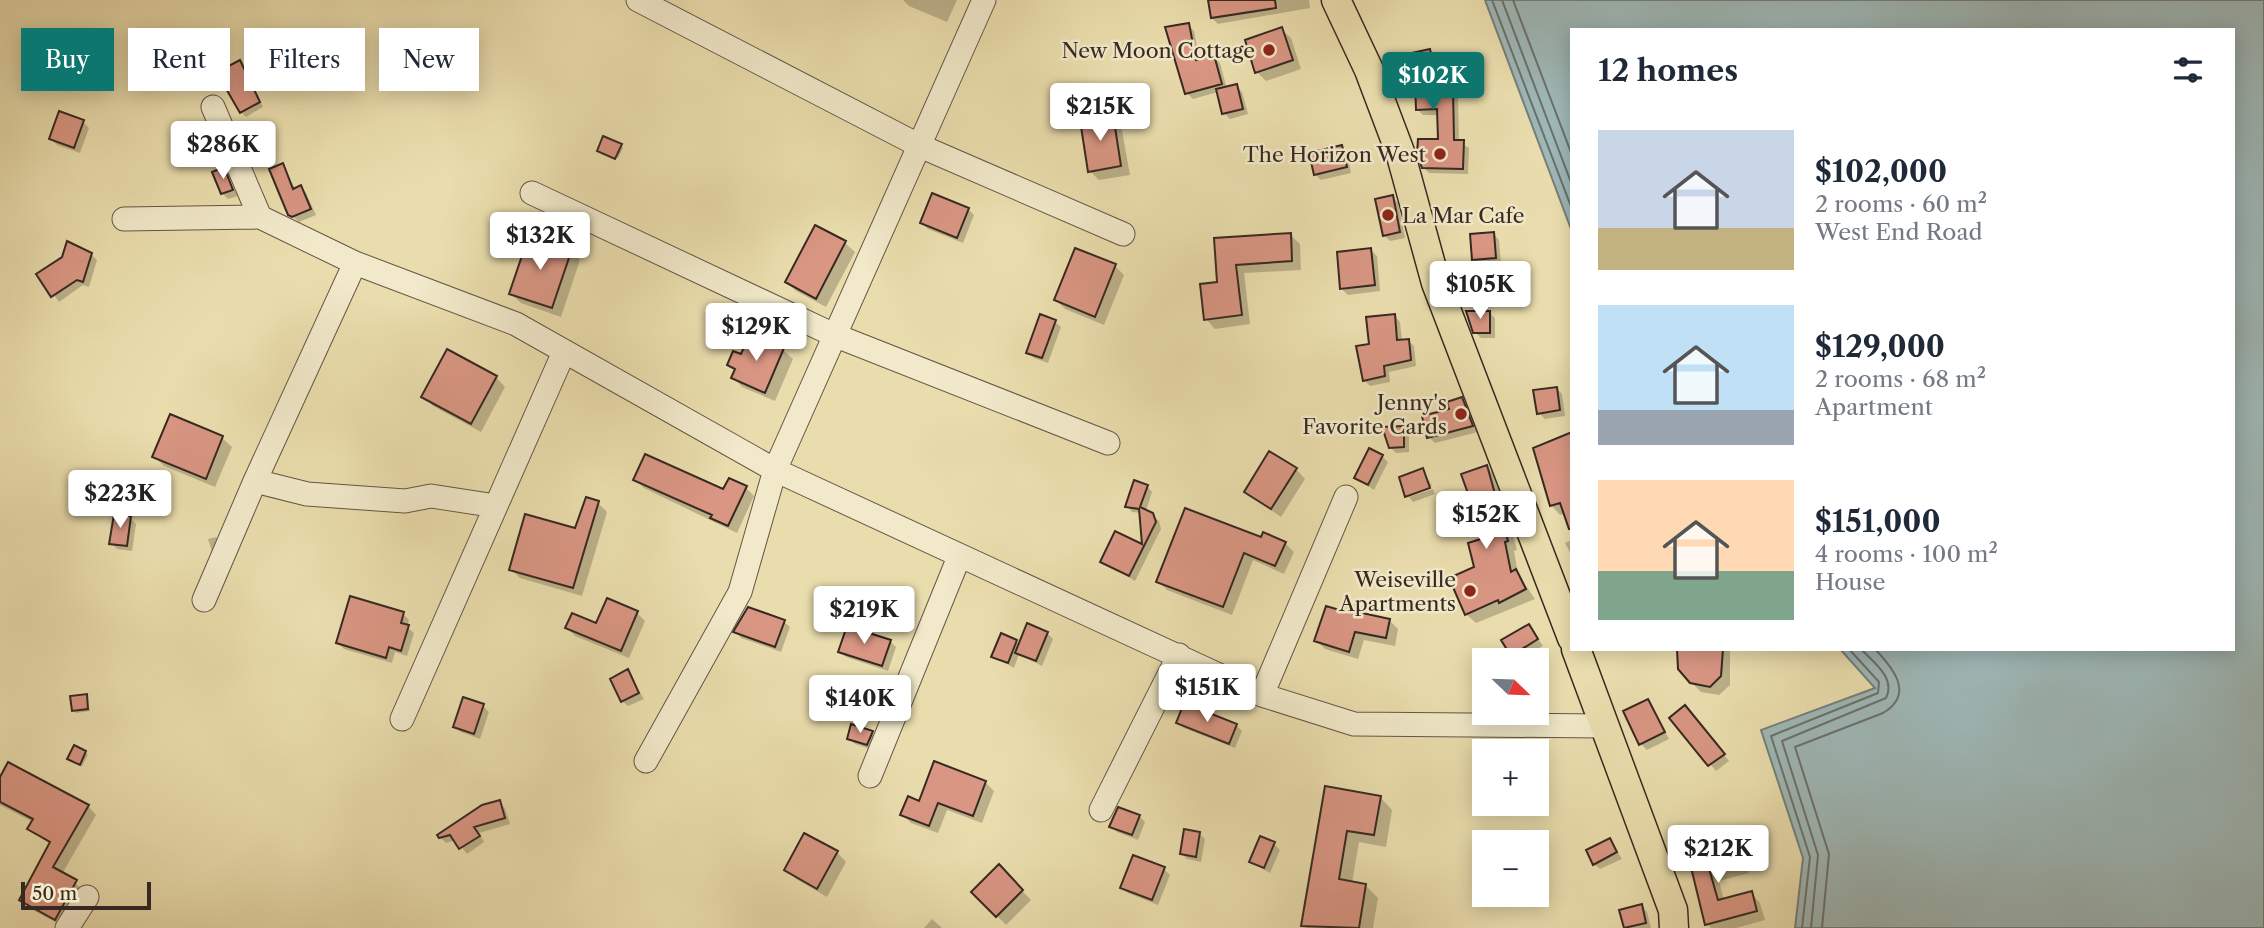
<!DOCTYPE html>
<meta charset="utf-8">
<style>
:root{--surface:#fff;--page:#f6f6f7;--text:#1f2937;--muted:#747a83;--accent:#0f766e}
body{margin:0;font-family:"Libre Caslon Text",serif;background:var(--page);color:var(--text);height:100vh;display:flex;flex-direction:column;font-size:26px;white-space:nowrap}
*{box-sizing:border-box;margin:0}
p{font-size:23px;color:var(--muted)}
.icon{flex:none;width:38px;height:38px;fill:none;stroke:currentColor;stroke-width:2;stroke-linecap:round;stroke-linejoin:round}
.map{position:relative;flex:1;overflow:hidden}
.side{position:absolute;left:1570px;top:28px;width:665px;height:623px;display:flex;flex-direction:column;background:var(--surface);border-radius:0px;box-shadow:0 4px 18px #0003}
.side>*{flex:none}
.hud{position:absolute;left:21px;top:28px;width:665px;height:63px;display:flex;gap:14px}
.needle{width:46px;rotate:113deg}
.tools{position:absolute;left:1472px;top:648px;display:grid;gap:14px}
.tools a{display:grid;place-items:center;width:77px;height:77px;border-radius:0px;background:var(--surface);box-shadow:0 4px 18px #0003;font-size:35px}
.scale{position:absolute;left:21px;bottom:18px;width:130px;box-sizing:border-box;padding-left:7px;border:4px solid #372921;border-top:0;font-size:19px;line-height:24px;white-space:nowrap;color:#372921;-webkit-text-stroke:5px #f1e9ca;paint-order:stroke}
.price{position:absolute;translate:-50% -60px;padding:0 16px;border-radius:7px;background:#fff;color:#222;font-size:23px;line-height:46px;filter:drop-shadow(0 2px 4px #0008)}
.price::after{content:'';position:absolute;left:50%;top:42px;width:21px;height:16px;margin-left:-10px;background:inherit;clip-path:polygon(0 0,100% 0,50% 100%)}
.price.active{background:var(--accent);color:#fff}
ul{padding:0;list-style:none}
li{display:flex;align-items:center;gap:21px;height:175px;padding:0 28px}
li span{display:grid;place-items:center;flex:none;width:196px;height:140px;border-radius:0px;color:#555}
li>.icon{margin-inline-start:auto}
span .icon{width:84px;height:84px;fill:#fffc;stroke-width:1}
li b{font-size:30px}
h2{display:flex;justify-content:space-between;align-items:center;height:84px;padding:0 28px;font-size:30px}
.pill{padding:0 24px;border-radius:0px;background:var(--surface);box-shadow:0 4px 18px #0003;font-size:24px;line-height:63px}
.pill.active{background:var(--accent);color:#fff}
.map>svg:first-child{display:block}
.water{fill:#9eb8b7;stroke:#757f7b;stroke-width:2}
.shadow{fill:#0003}
.lines{fill:none;stroke-linecap:round;stroke-linejoin:round}
.shore{stroke:#6a706c;stroke-width:2}
.building{fill:#d99683;stroke:#372921;stroke-width:2}
.minor-casing{stroke:#645644;stroke-width:25}
.major-casing{stroke:#372921;stroke-width:31}
.minor{stroke:#f1e9ca;stroke-width:23}
.major{stroke:#eaddad;stroke-width:28}
.poi-dot{fill:#8f2418;stroke:#f1e9ca;stroke-width:2.5}
.labels{text-anchor:middle;dominant-baseline:central;stroke-width:5;stroke-linejoin:round;paint-order:stroke}
.poi-label{font-size:21px;fill:#372921;stroke:#f1e9ca;text-anchor:end}
</style>
<div class="map">
<svg width="2264" height="928" viewBox="0 0 2264 928">
<rect width="100%" height="100%" fill="#eaddad"/>
<filter id="stains"><feTurbulence type="fractalNoise" baseFrequency=".00286" numOctaves="4"/><feColorMatrix values="0 0 0 0 .2 0 0 0 0 .09 0 0 0 0 .02 0 0 0 .5 -.17"/></filter>
<radialGradient id="worn" r=".72"><stop offset=".6" stop-color="#630" stop-opacity="0"/><stop offset="1" stop-color="#630" stop-opacity=".3"/></radialGradient>
<path class="water" d="M1485 0H2264V928H1795L1803 858 1761 730 1875 688 1840 649H2233V30H1572L1571 229Z"/>
<path class="shadow" d="M903 0H957L947 22 909 6Z
M1210 0H1309L1310 8 1218 24 1212 18Z
M1188 25 1194 31 1200 61 1214 57 1220 63 1227 89 1236 86 1242 92 1248 114 1230 119 1224 113 1218 92 1193 99 1187 93Z
M1281 29 1291 38 1301 69 1266 81 1257 72Z
M1430 51 1436 57 1443 90H1452L1458 96 1459 142 1469 148 1468 174 1429 173 1423 167 1439 141V115H1423L1417 109V87L1412 89 1406 83Z
M224 61 229 66 239 63 244 68 263 107 246 117 241 112Z
M1112 116 1121 125 1130 175 1099 180 1090 171Z
M83 122 89 128 80 153 57 145 51 139Z
M621 145 623 148 618 158 599 150Z
M1341 147 1347 153 1351 173 1321 180 1315 174Z
M282 165 296 190 300 188 306 193 316 215 299 222 290 214Z
M223 169 238 196 228 199 222 193Z
M1392 197 1398 203 1405 238 1390 241 1384 235Z
M968 209 974 215 963 243 928 229 922 223Z
M816 227 845 243 855 252 826 307 796 291 787 282Z
M1494 234 1499 240 1501 264 1480 265 1474 259Z
M1290 235 1300 244 1301 270 1244 273 1250 324 1215 329 1206 319 1219 283 1216 240Z
M1371 250 1377 256 1380 291 1348 295 1342 289Z
M571 251 580 260 561 317 521 303 511 294Z
M91 254 97 260 89 287 83 285 59 302 39 274Z
M1115 266 1124 275 1104 325 1065 309 1056 300Z
M1489 312 1495 318V338H1481L1475 332Z
M1395 316 1400 322 1402 341H1408L1414 346 1416 366 1389 372 1390 382 1370 386 1364 380 1371 345Z
M1055 322 1061 327 1048 363 1034 358 1028 352Z
M751 336 783 350 793 359 775 401 742 387 733 377 736 372 729 365 742 357Z
M496 377 505 387 481 432 433 406 424 397Z
M1556 388 1562 394 1565 416 1545 419 1539 413Z
M1461 399 1467 405 1478 432 1435 443 1429 437Z
M171 417 222 438 232 447 215 487 164 466 154 456Z
M1403 428 1409 434V452L1396 453 1390 447Z
M1572 434V511L1560 515 1551 505Z
M1382 456 1388 462 1374 490 1356 478Z
M1487 467 1496 476 1517 550 1514 551 1518 574 1535 599 1476 623 1466 614 1487 539Z
M1296 469 1305 479 1281 517 1246 492Z
M1423 470 1432 486 1408 497 1401 478Z
M636 480 724 492 746 488 754 496 737 533 644 488Z
M1147 486 1152 492 1146 511 1159 521 1161 529 1135 581 1102 561 1116 533 1144 547 1142 513 1132 512 1127 506Z
M1433 489 1435 494 1413 502 1409 497Z
M598 503 607 512 582 596 520 578 511 569 576 531Z
M130 518 136 524 132 551 117 549 111 543Z
M216 537 218 539 212 552 208 539Z
M1262 540 1285 543 1294 552 1284 574 1253 560 1232 615 1167 590 1158 581Z
M1572 540V556L1565 543Z
M1362 610 1369 616 1389 620 1398 629 1395 646 1364 640 1358 659 1325 649 1316 640 1344 613Z
M637 613 645 621 629 658 575 636 567 628 597 625Z
M403 614 409 620 407 627 414 633 407 656 395 652 392 663 344 649 338 643Z
M784 622 790 627 781 652 741 638 736 632Z
M1529 626 1543 646 1517 660 1512 655Z
M1047 633 1053 639 1042 666 1019 654 1014 668 993 656 1016 641 1020 645Z
M890 641 896 647 888 671 846 657 840 652Z
M1681 649H1730V685L1719 695 1701 692 1691 682Z
M627 672 644 699 628 706 622 701Z
M1536 692 1543 696 1541 711 1536 710Z
M86 696 90 711 76 713 74 710Z
M464 699 483 706 489 712 480 739 461 732 455 726Z
M1648 701 1669 739 1647 750 1641 744Z
M1691 713 1729 761 1716 771 1672 718Z
M1178 723 1236 725 1242 731 1235 748 1184 728Z
M872 733 878 739 873 750 855 744 849 738Z
M85 752 88 755 82 766 72 761Z
M0 780 88 806 96 815 62 874 84 890 64 927 29 908 21 900 51 845 30 829 33 822 0 805Z
M985 782 994 791 982 823 947 810 938 833 911 823 902 814 920 803Z
M1326 788 1380 797 1392 810 1386 847 1359 842 1352 883 1366 886 1378 898 1373 928H1306L1303 925Z
M499 802 505 808 510 824 479 833 484 842 467 854 456 840 446 843 440 837Z
M1139 816 1145 822 1138 840 1117 832 1111 826Z
M1199 834 1205 839 1201 862 1187 859 1181 853Z
M1610 840 1622 859 1600 869 1594 864Z
M1274 844 1280 850 1270 873 1251 862Z
M1735 845 1744 854 1749 873 1719 881 1724 901 1751 893 1760 903 1765 920 1736 928H1711L1707 924 1690 857Z
M837 852 846 862 827 897 796 879 786 870Z
M1134 857 1164 869 1170 875 1158 905 1128 893 1122 887Z
M999 867 1031 900 1006 925 974 892Z
M1641 906 1647 912 1651 928H1626Z
M932 919 942 928H924Z"/>
<g class="lines">
<path class="shore" d="M1492 0 1572 209
M1502 0 1572 185
M1513 0 1572 155
M1802 928 1810 857 1771 736 1878 693 1879 682 1849 649
M1811 928 1818 855 1782 741 1886 698C1896 678 1874 663 1861 649
M1822 928 1829 854 1795 747 1883 713C1915 694 1893 668 1875 649"/>
</g>
<path class="building" d="M1208 0H1275L1276 8 1211 18Z
M1189 23 1196 60 1214 55 1222 84 1185 94 1165 27Z
M1282 27 1293 60 1255 73 1245 40Z
M1430 49 1439 89 1453 88 1454 140H1464L1463 169 1422 168 1417 153 1418 139H1438L1437 109 1416 110 1415 81 1404 84 1398 56Z
M225 59 229 66 240 60 260 102 240 113 213 66Z
M1237 84 1243 109 1222 114 1216 89Z
M59 111 84 120 74 148 49 139Z
M1113 114 1121 166 1088 172 1080 120Z
M603 136 622 144 615 159 597 151Z
M1342 145 1347 167 1314 175 1309 153Z
M283 163 293 189 301 185 311 209 292 217 288 215 269 169Z
M224 167 233 190 221 194 212 172Z
M932 193 969 208 957 238 920 223Z
M1393 195 1400 232 1383 236 1375 199Z
M815 225 846 241 816 299 785 282Z
M1494 232 1496 258 1472 260 1470 234Z
M1291 233 1292 261 1236 265 1242 315 1204 320 1200 284 1217 282 1214 238Z
M529 235 572 249 552 308 509 294Z
M67 241 92 253 83 282 77 280 51 297 36 274 62 257Z
M1075 248 1116 264 1095 317 1054 300Z
M1371 248 1375 285 1340 289 1337 252Z
M1466 311H1490V333H1473Z
M1040 314 1056 320 1042 358 1026 353Z
M1395 314 1397 340 1409 339 1411 360 1384 366 1385 376 1363 381 1356 346 1369 344 1366 317Z
M750 334 784 348 765 393 731 378 735 369 727 365 733 351 741 354Z
M447 349 497 376 471 424 421 397Z
M1557 387 1560 410 1537 414 1533 390Z
M1462 397 1473 426 1427 438 1422 416 1449 409 1447 402Z
M170 414 223 436 206 479 152 457Z
M1404 426V447L1389 448 1382 427Z
M1572 432V529H1569L1560 503 1550 506 1533 448Z
M1369 448 1383 455 1368 485 1354 478Z
M1269 451 1297 468 1271 509 1244 492Z
M645 454 723 489 729 478 747 486 728 526 710 518 712 515 633 480Z
M1487 465 1508 541 1505 542 1511 572 1516 569 1526 589 1499 603 1498 600 1465 615 1449 578 1474 567 1468 543 1484 538 1461 474Z
M1423 468 1430 488 1405 497 1399 477Z
M1134 480 1148 485 1140 507 1153 513 1156 522 1129 576 1100 562 1115 531 1142 544 1139 509 1125 507Z
M586 497 599 501 573 588 509 570 525 514 575 528Z
M1185 508 1261 537 1263 532 1286 542 1275 566 1244 553 1223 607 1156 582Z
M114 514 131 516 127 546 109 544Z
M350 596 404 612 401 623 409 625 401 651 389 647 386 658 336 643Z
M607 598 638 611 621 651 565 628 572 613 596 623Z
M1346 603 1363 608 1362 613 1390 619 1386 638 1355 632 1349 652 1314 641 1326 606 1343 611Z
M748 607 785 620 775 647 733 632Z
M1027 623 1048 632 1036 661 1015 653Z
M1529 624 1538 639 1511 656 1501 640Z
M847 626 891 640 882 666 838 652Z
M1001 633 1017 640 1008 663 991 657Z
M1677 649H1723L1721 676 1710 687 1690 683 1678 669Z
M628 669 639 693 621 702 610 679Z
M87 694 88 709 72 711 70 696Z
M463 697 484 704 474 734 453 727Z
M1648 699 1665 732 1639 745 1623 711Z
M1184 703 1237 724 1229 744 1176 723Z
M1685 705 1725 754 1708 766 1669 718Z
M851 724 873 731 867 745 847 739Z
M74 745 86 751 80 765 67 759Z
M934 761 986 781 973 816 938 803 929 826 900 815 908 796 919 801Z
M8 762 89 805 53 867 77 880 55 920 19 900 50 842 27 829 33 819 0 802V777Z
M1325 786 1381 796 1374 835 1347 831 1339 879 1366 884 1359 928 1301 926Z
M500 800 505 818 474 827 480 836 459 849 450 835 439 838 437 835 482 805Z
M1118 807 1140 815 1132 835 1109 827Z
M1184 829 1200 832 1196 857 1180 854Z
M804 833 838 851 817 889 784 870Z
M1260 836 1275 842 1264 868 1249 862Z
M1610 838 1617 852 1593 865 1586 850Z
M1736 843 1741 864 1710 872 1718 900 1752 891 1757 911 1705 925 1688 855Z
M1133 855 1165 867 1152 900 1120 888Z
M999 864 1023 890 996 917 971 892Z
M1642 904 1646 923 1624 928 1619 910Z"/>
<g class="lines">
<defs>
<path id="minor" d="M638 0 920 146 1123 234
M213 107 260 217
M532 193 834 335 1108 443
M124 219 260 217 355 263
M255 481 307 494 405 501 431 496 496 506
M204 600 255 481 355 263 516 324 775 470 1262 695 1354 724 1603 726
M1262 695 1346 497
M402 719 564 352
M646 761 740 592 775 470 984 0
M870 776 959 557
M1101 810 1179 655
M67 928 87 897"/>
<path id="major" d="M1336 0 1369 70 1400 152 1436 283 1572 638
M1576 649 1673 910 1674 928"/>
</defs>
<use href="#minor" class="minor-casing"/>
<use href="#major" class="major-casing"/>
<use href="#minor" class="minor"/>
<use href="#major" class="major"/>
</g>
<g class="poi-dot">
<circle cx="1269" cy="50" r="7"/>
<circle cx="1440" cy="154" r="7"/>
<circle cx="1388" cy="215" r="7"/>
<circle cx="1461" cy="414" r="7"/>
<circle cx="1470" cy="591" r="7"/>
</g>
<g class="labels">
<g class="poi-label">
<text x="1255" y="50">New Moon Cottage</text>
<text x="1426" y="154">The Horizon West</text>
<text x="1402" y="215" text-anchor="start">La Mar Cafe</text>
<text x="1447" y="402">Jenny's<tspan x="1447" dy="24">Favorite Cards</tspan></text>
<text x="1456" y="579">Weiseville<tspan x="1456" dy="24">Apartments</tspan></text>
</g>
</g>
<rect width="100%" height="100%" filter="url(#stains)"/>
<rect width="100%" height="100%" fill="url(#worn)"/>
</svg>
<div class="tools">
<a><svg class="needle" viewBox="-14 -14 28 28"><path d="M0-13l5 13h-10z" fill="#e53935"/><path d="M0 13l5-13h-10z" fill="#747a83"/></svg></a>
<a>+</a>
<a>−</a>
</div>
<div class="scale">50 m</div>
<b class="price active" style="left:1433px;top:112px">$102K</b>
<b class="price" style="left:1100px;top:143px">$215K</b>
<b class="price" style="left:223px;top:181px">$286K</b>
<b class="price" style="left:540px;top:272px">$132K</b>
<b class="price" style="left:1480px;top:321px">$105K</b>
<b class="price" style="left:756px;top:363px">$129K</b>
<b class="price" style="left:120px;top:530px">$223K</b>
<b class="price" style="left:1486px;top:551px">$152K</b>
<b class="price" style="left:864px;top:646px">$219K</b>
<b class="price" style="left:1207px;top:724px">$151K</b>
<b class="price" style="left:860px;top:735px">$140K</b>
<b class="price" style="left:1718px;top:885px">$212K</b>
<div class="hud">
<a class="pill active">Buy</a>
<a class="pill">Rent</a>
<a class="pill">Filters</a>
<a class="pill">New</a>
</div>
<section class="side">
<h2>12 homes<svg class="icon" aria-label="filters" viewBox="0 0 24 24"><path d="M4 7h16M4 17h16"/><circle cx="9" cy="7" r="2"/><circle cx="15" cy="17" r="2"/></svg></h2>
<ul>
<li><span style="background:linear-gradient(#c9d6e8 70%,#c2b280 0)"><svg class="icon" aria-label="home" viewBox="0 0 24 24"><path d="M3 11l9-7 9 7M6 9v11h12V9"/></svg></span><div><b>$102,000</b><p>2 rooms · 60 m²</p><p>West End Road</p></div></li>
<li><span style="background:linear-gradient(#bfe0f5 75%,#9aa5b1 0)"><svg class="icon" aria-label="home" viewBox="0 0 24 24"><path d="M3 11l9-7 9 7M6 9v11h12V9"/></svg></span><div><b>$129,000</b><p>2 rooms · 68 m²</p><p>Apartment</p></div></li>
<li><span style="background:linear-gradient(#ffd9b3 65%,#7fa58c 0)"><svg class="icon" aria-label="home" viewBox="0 0 24 24"><path d="M3 11l9-7 9 7M6 9v11h12V9"/></svg></span><div><b>$151,000</b><p>4 rooms · 100 m²</p><p>House</p></div></li>
</ul>
</section>
</div>
